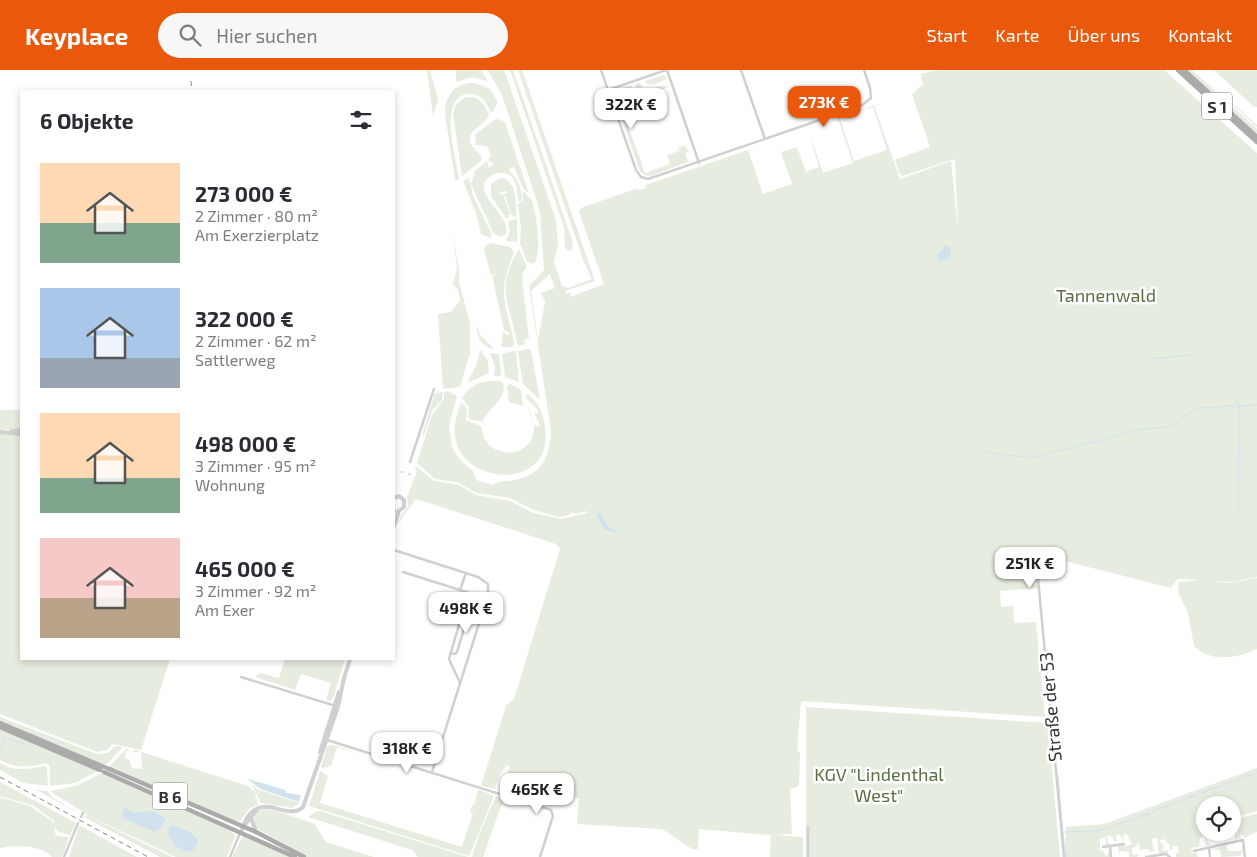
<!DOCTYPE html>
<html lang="de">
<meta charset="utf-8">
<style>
:root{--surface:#fff;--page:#f7f7f7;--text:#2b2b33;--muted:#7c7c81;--accent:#ea580c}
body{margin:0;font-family:"Exo 2",sans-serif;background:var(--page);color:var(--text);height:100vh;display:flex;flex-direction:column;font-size:19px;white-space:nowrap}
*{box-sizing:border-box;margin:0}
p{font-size:16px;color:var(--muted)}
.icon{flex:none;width:28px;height:28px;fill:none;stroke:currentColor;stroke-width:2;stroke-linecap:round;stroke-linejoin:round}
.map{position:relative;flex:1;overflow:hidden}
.details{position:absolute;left:20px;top:20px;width:375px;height:570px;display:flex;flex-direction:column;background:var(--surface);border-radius:0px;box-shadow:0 2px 8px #0003}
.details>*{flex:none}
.buttons{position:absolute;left:1196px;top:726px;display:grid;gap:10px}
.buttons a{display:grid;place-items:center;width:45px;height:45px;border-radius:50%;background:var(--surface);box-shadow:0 2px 8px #0003;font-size:25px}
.price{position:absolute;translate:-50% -42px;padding:0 11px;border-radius:10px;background:#fff;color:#222;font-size:16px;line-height:32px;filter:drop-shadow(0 1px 2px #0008)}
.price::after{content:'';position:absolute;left:50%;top:30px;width:15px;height:11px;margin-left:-8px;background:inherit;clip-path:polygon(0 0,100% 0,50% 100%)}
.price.current{background:var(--accent);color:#fff}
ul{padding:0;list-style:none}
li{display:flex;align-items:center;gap:15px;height:125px;padding:0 20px}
li span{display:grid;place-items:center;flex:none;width:140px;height:100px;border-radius:0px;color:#555}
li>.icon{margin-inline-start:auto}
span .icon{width:60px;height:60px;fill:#fffc;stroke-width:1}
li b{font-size:21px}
h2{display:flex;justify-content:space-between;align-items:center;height:60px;padding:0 20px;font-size:21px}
header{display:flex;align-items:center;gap:30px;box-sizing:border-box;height:70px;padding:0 25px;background:var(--accent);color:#fff}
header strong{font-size:24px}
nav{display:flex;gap:28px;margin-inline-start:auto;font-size:18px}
.search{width:350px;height:45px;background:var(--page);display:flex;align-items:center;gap:12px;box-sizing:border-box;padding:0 18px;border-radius:28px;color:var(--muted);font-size:19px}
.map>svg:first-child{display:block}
.green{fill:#e6ecdf;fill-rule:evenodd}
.water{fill:#cfe2ee}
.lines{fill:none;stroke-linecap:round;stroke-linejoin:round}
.stream{stroke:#cfe2ee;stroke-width:1}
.minor-tunnel{stroke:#d6d6d6;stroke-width:2.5;stroke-dasharray:2.5 1;stroke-linecap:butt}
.minor{stroke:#d0d0d0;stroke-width:2.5}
.tertiary{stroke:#d0d0d0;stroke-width:4}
.primary{stroke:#ababab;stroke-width:4.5}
.rail{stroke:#888;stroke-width:1;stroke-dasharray:5 4;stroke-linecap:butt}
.labels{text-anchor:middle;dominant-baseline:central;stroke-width:5;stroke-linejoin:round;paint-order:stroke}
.shield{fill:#fff;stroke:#707070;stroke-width:1}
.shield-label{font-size:16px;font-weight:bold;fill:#333}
.park-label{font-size:18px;fill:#56703f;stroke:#fff}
.street-label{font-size:18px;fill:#333;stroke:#fff}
</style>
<header>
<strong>Keyplace</strong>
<div class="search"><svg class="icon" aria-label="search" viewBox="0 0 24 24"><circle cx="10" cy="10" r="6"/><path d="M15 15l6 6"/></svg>Hier suchen</div>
<nav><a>Start</a><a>Karte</a><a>Über uns</a><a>Kontakt</a></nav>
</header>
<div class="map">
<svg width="1257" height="787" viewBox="0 0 1257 787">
<rect width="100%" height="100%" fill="#fff"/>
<path class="green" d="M427 0H430L438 30 433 46Z
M456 0H481L488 11 472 7 456 12Z
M488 0H504L556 150 558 175 554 192 562 216 568 218 592 209 584 192 518 0H522L595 211 565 221 567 224 571 222 570 227 604 214 579 142 581 138 638 118 639 120 646 118V115L748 80 763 124 792 114 781 82 797 77 806 102 819 97 808 59 823 103 853 93 838 48 854 44 840 49 854 91 887 80 873 37 859 41 874 35 900 109 951 91 958 159 955 89 902 106 899 103 895 90 930 77 912 24 923 14 921 4 938 0H1164L1257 83V507L1232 512 1210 511 1230 513 1257 508V579C1237 588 1211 593 1194 576L1188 543 1178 522 1179 512 1200 510 1177 509 1171 518 1061 490 1035 489 1038 518 1000 521 1001 537 1013 536 1014 553 1036 552 1045 647 801 631 797 681 800 682 799 716 790 719 792 764 773 765 803 767V787H770L771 765 699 759 698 779H692L662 759 577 754 579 729 504 710 510 697 507 695 500 704 495 719 481 716 506 636 514 629 560 479 556 474 420 430H415L398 454 401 445 408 437 407 427 414 409 412 407 415 408 417 401 415 400 416 396 434 411 459 415 476 425 510 431 533 443 562 449 587 443V441L575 444 574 442 568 445 559 447 534 440 510 428 477 423 457 412 435 409 417 393 432 345 444 329V323L448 321 457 326 449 356 452 377 459 389 473 401 476 410 493 415C501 410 505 412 515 410 541 406 551 384 551 361L529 216 544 200 540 142 534 122 502 25ZM550 204 555 218 541 223 545 232 538 271 531 221Z
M510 0H513L573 173 572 179 569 181 565 178 564 157Z
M1186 0H1192L1257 59V64Z
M1194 0 1257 55V57Z
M1214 0H1257V37H1254Z
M663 5 667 8C661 12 652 17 646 13L645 11Z
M475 13 490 19 498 32 492 43C486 34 482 22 467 24 438 28 456 88 459 108L457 111 455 110 445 44C445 26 455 12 475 13Z
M640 13 644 21 661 16H670L621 36 645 103 670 94 667 85 676 82V79L677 82 680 81 677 79 684 75 689 82 685 83 688 91H690L651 106 644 105 640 101 616 32 636 25 638 21 635 14Z
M632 15 631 22 614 28 615 21Z
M466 27C479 26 484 33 489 44 486 56 462 61 472 76 475 80 478 82 481 85V91L462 106 453 44 456 34Z
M498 49 505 52 529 124 523 118 514 97H511L509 101C518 108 521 116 522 129L521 131H518C517 116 516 101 497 103 460 118 512 142 506 164L501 167 494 164 471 114 475 101 487 91 489 98 494 94 488 90 491 85 487 76 476 75 475 65 494 50Z
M469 108 473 126 492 165 490 168 481 164 476 143 463 111Z
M499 108C517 107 516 133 516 147L512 145 504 124 507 123 506 121 499 122 500 124H503L511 145H508L509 148H506L491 126V114Z
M523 121C525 124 529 126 531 129 537 142 542 184 534 194L527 192 520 174 521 159 518 134 523 131Z
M517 149V172L506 171 510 161 508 151Z
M452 158 459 201V212L470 253V283L460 317 443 319 438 244 451 242 460 231 458 220 453 213 457 199Z
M491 173 510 177 514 182C497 225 505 230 514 272L513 277H501L503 262 508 266 510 263 504 260 492 206 497 204 491 205 484 180 486 175Z
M519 179 527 197 523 202 522 209 529 268 524 270V273H527L520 276 517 274C511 234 494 220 519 179Z
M476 255 481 266 494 279C481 277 477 267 476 255Z
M480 279 488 291 489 303 467 313 477 294Z
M528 279 531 280 540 330 523 314 518 281Z
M514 281 516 283 519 312 505 307 502 284Z
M490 283 499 284 501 306H494L495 296Z
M499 311 503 313C508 329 488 338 483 351L471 350 468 347 469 337 462 328C471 314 483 310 499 311Z
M510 314 521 320 523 336 509 332 507 317Z
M443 322 442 330 432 341 424 366 422 365 435 323Z
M528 324C539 333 543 343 545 357 555 421 461 417 455 366 453 354 458 343 461 332L467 339 466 350 482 357C483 391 535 391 534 357 534 348 528 339 525 331L535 356H540L534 342 537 344 538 340 525 327Z
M0 340H21V358L0 360Z
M0 363 21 365V589H170L141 680 112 674 107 680 97 682 0 644Z
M285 589H345L333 628 330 631 326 630 331 613 301 604 295 620 255 607 260 603 279 608Z
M806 637 1048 653 1060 787H806Z
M0 647 97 684 108 683 115 676 123 677 105 696 0 651Z
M0 659 98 701 75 713 50 716V696L47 693C30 697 16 699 0 690Z
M330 675H334L362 685 337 677 331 696 323 698 321 697 327 677Z
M127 678 130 682 126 681 125 688 129 689 132 698 142 699 141 682H131L135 680 248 716 255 722 258 734 250 738 240 751 231 750 109 697Z
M0 693C16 702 28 699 45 696L47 698 48 716 23 713 0 700Z
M1257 698V741L1233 748 1232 735H1205V762L1217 763 1218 772 1216 768 1212 771 1211 767 1207 768V772L1211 775 1206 776 1205 766 1200 768 1199 775 1203 776 1191 778 1192 781 1188 782 1197 783 1198 787H1176V784L1179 782 1178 776H1172V780H1170L1169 773H1166L1165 769 1160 770 1161 774 1164 775 1162 781 1167 780 1168 783 1159 784 1157 768 1152 769 1154 781 1150 782 1148 779 1140 780 1139 774H1136L1137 776 1132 778 1133 785 1138 784 1137 787H1129V782L1120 781V787L1118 776 1132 775 1127 764 1123 765 1124 773 1120 764 1116 766 1117 771H1114L1111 766H1107L1108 773 1112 775H1103L1106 774 1105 767 1100 769V780L1104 782 1105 786 1108 785 1109 781 1110 787H1065L1066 757 1104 754Z
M320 701 328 706 320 733 462 777 473 743 470 742 472 735 475 734 477 722 480 720 494 726 469 786 309 736Z
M102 703 230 759 235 767 227 787H176L91 747 51 722 50 721 76 716Z
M0 712 76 753 70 765 59 762 54 757 56 766 69 767 62 787H52C41 775 16 775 0 778V727L30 736 52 751 53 755 54 751 34 736 0 726Z
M252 715 259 720 300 733 292 738 261 733Z
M36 720 48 721 52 727 80 744Z
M496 726 505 728V731L501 736 483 787H472L480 762Z
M263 739 277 741 315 754 326 772 374 787H307L256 758C251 750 255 742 263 739Z
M317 741H320L468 787H418L412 780 308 747Z
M1257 744V762L1244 768 1243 765H1240L1241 768 1235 770 1233 749Z
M86 745 172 787H160L84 747Z
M79 755 137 787H69Z
M243 766H246L292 787H232Z
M1226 775 1228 781H1241L1243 775V782L1239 786 1221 787 1220 780H1212Z"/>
<path class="water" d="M945 176H949L951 184 949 189 943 191 938 190 937 185Z
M598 442 602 445 608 457 616 460 617 463 604 459 597 445Z
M248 709 285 720 287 723 301 725 299 732 260 719Z
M512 713 528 715 530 719 526 726 507 720V714Z
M125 738 136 743C146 740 157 740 165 749L161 758 155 762 123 748 122 742Z
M170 756C180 754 194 764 198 771L194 780 184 782 176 776 167 763Z"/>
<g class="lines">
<path class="stream" d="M1150 289 1191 285 1239 335 1238 440
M984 382 1031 388 1143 359 1169 357 1197 338 1257 335
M0 680 5 668 28 675
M1257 703V702
M1058 705 1063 762 1097 761 1150 743
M1153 741 1253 704
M1063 763 1066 787"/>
<path class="minor-tunnel" d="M402 403V401
M409 405 410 403"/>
<path class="minor" d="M601 0 636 100 641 107 648 109 861 36 871 28 870 18 864 0
M667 0 699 93
M741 0 765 69
M608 20 666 0
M410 392 434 319
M394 480 478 507 488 514V525L432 702
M1036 487 1064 787
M403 502 460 520 466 503
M450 583 455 584 457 582 470 539 477 531 475 525 460 520
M241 607 336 636
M460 613 449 589 464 537 482 542
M327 670 551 740 553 746 540 787
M81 747 83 743
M1103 777 1110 776
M1209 779 1210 787
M1194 781 1243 770 1245 787
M64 787 78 753
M230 787 240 763
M808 787V757
M1111 787 1110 776 1124 774
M1146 787 1166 784 1170 787"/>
<path class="tertiary" d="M11 361 21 360
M0 362 21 364
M394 428 399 426 404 430V437L399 441
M394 442V440
M394 456 399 441
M344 608 350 589
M320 682 339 622
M251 748 256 762
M243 757 257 740
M241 762C244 755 245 749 250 744 266 725 288 751 303 737L338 637 344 608"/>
<path class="primary" d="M1178 0 1257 72
M1184 0 1257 67
M0 653 104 697
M0 657 100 700
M107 698 256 762 304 787
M104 702 295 787"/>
<path class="rail" d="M191 11 192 21
M0 707 148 787"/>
</g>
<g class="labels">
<g class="shield">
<rect x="1202" y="22.5" width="30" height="27" rx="4"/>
<rect x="152.5" y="712.5" width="35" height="27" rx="4"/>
</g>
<g class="shield-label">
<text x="1217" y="36">S 1</text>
<text x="170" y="726">B 6</text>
</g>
<g class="park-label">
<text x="1106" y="225">Tannenwald</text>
<text x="879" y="704">KGV "Lindenthal<tspan x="879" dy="21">West"</tspan></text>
</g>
<g class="street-label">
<text transform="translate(1050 637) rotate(-95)">Straße der 53</text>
</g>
</g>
</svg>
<div class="buttons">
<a><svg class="icon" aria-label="locate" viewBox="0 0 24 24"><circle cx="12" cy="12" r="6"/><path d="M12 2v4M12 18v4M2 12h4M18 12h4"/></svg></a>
</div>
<b class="price current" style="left:824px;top:58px">273K €</b>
<b class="price" style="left:631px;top:60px">322K €</b>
<b class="price" style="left:1030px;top:519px">251K €</b>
<b class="price" style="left:466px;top:564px">498K €</b>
<b class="price" style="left:407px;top:704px">318K €</b>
<b class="price" style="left:537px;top:745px">465K €</b>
<section class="details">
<h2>6 Objekte<svg class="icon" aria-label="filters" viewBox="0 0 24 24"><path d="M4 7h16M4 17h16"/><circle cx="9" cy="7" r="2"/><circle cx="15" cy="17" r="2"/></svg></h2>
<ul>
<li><span style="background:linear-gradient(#ffd9b3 60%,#7fa58c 0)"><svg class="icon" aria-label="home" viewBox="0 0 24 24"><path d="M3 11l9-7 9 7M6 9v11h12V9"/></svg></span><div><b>273 000 €</b><p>2 Zimmer · 80 m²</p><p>Am Exerzierplatz</p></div></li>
<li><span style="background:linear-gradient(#a9c7e8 70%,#9aa5b1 0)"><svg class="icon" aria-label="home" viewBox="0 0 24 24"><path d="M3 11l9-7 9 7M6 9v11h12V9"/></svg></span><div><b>322 000 €</b><p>2 Zimmer · 62 m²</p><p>Sattlerweg</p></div></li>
<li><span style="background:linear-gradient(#ffd9b3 65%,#7fa58c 0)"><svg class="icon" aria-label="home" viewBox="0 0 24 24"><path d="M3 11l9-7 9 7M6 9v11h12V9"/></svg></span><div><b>498 000 €</b><p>3 Zimmer · 95 m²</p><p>Wohnung</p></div></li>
<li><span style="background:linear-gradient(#f6c9c9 60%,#b9a48a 0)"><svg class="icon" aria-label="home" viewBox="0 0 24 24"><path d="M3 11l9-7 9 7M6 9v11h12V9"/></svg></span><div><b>465 000 €</b><p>3 Zimmer · 92 m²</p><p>Am Exer</p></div></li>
</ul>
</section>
</div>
